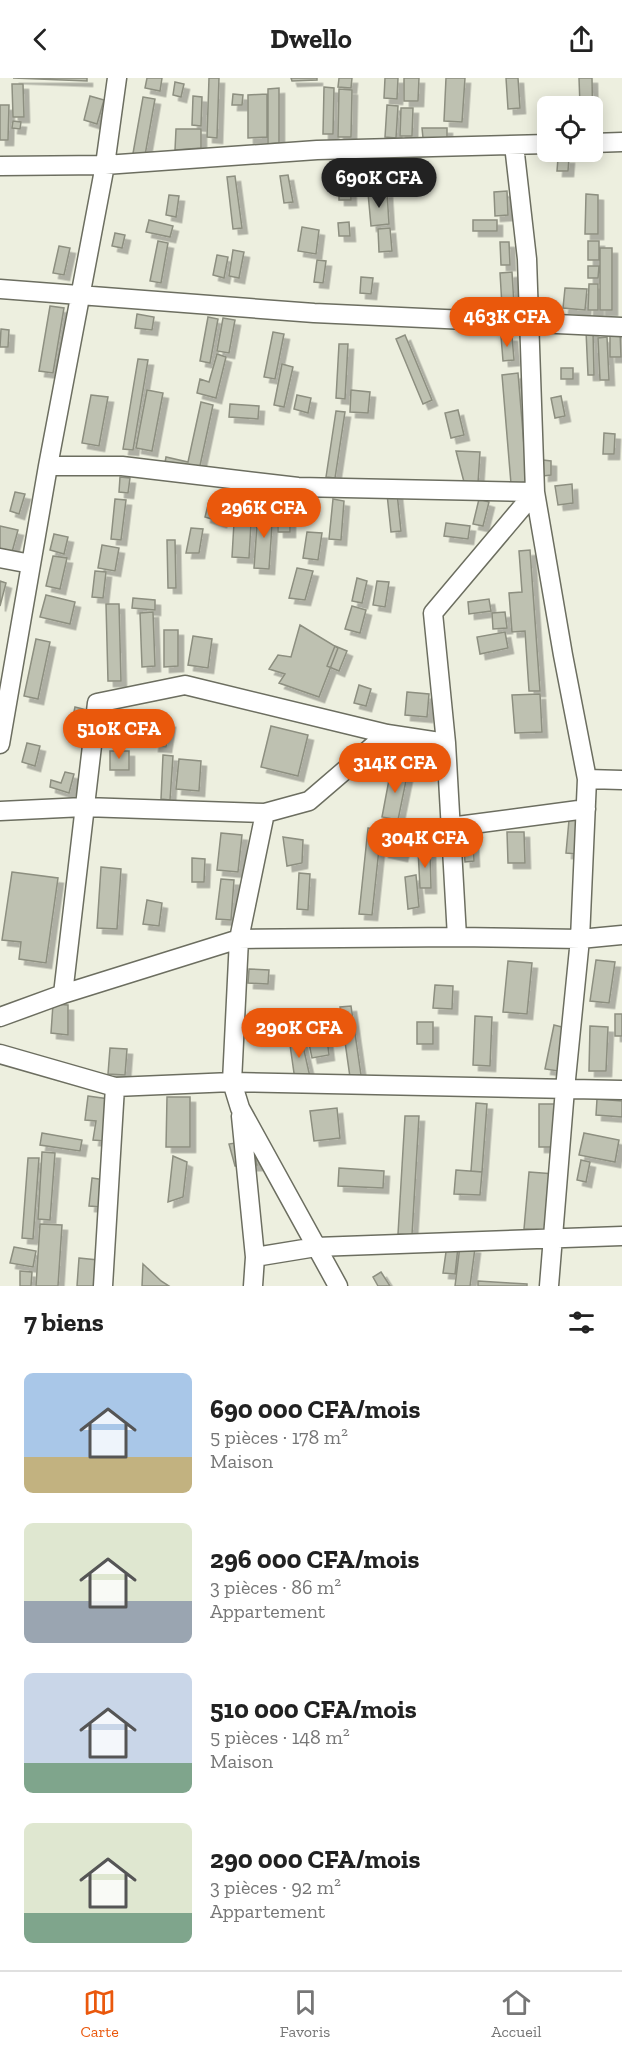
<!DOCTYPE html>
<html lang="fr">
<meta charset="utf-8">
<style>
:root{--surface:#fff;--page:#f2f2f2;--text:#222;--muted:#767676;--line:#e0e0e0;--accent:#ea580c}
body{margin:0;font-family:"Zilla Slab",serif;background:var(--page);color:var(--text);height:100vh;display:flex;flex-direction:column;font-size:22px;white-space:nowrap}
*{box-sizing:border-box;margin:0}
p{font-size:20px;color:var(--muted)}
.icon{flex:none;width:33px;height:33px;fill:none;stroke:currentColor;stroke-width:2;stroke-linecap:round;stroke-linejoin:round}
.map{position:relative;height:1208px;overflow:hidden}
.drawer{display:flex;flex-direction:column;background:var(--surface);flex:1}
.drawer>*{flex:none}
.fabs{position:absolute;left:537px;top:18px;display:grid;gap:12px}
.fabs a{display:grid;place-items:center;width:66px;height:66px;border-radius:9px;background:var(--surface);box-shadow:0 3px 15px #0003;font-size:30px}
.price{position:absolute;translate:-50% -51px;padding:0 14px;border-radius:21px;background:var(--accent);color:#fff;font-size:20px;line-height:39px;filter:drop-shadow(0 2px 3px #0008)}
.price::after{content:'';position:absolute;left:50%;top:36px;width:18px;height:14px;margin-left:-9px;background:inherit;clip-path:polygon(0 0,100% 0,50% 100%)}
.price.on{background:#222;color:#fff}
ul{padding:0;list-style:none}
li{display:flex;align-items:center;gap:18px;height:150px;padding:0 24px}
li span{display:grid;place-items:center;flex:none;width:168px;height:120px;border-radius:9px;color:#555}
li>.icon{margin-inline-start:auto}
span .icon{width:72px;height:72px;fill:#fffc;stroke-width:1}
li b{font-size:26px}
h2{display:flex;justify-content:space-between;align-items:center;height:72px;padding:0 24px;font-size:26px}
header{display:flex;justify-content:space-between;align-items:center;height:78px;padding:0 24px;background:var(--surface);font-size:27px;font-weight:700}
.tab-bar{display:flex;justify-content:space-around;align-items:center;height:84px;border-top:2px solid var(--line);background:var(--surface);font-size:16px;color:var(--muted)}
.tab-bar a{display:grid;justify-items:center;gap:3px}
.tab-bar .on{color:var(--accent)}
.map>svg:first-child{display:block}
.building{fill:#bec1b1;stroke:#8d8f80;stroke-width:1.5;filter:url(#shadow)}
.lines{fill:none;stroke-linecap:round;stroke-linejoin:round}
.minor-casing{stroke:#6c6e60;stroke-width:21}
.minor{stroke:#fff;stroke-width:18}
</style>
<header><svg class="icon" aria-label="back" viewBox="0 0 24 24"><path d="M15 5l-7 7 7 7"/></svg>Dwello<svg class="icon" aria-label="share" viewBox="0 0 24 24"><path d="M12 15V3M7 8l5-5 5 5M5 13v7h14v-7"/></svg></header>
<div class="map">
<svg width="622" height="1208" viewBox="0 0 622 1208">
<defs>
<filter id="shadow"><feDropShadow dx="5.5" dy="5.5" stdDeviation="0" flood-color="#0004"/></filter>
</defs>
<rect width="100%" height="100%" fill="#edefdf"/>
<path class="building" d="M13 0H87V3Z
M147 0H162L160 13 145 10Z
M209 0H219L217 60 207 59Z
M291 0H317V2L292 3Z
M339 0H352L351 10 338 9Z
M385 0H398L397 21 384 20Z
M404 0H419L418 23H404Z
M446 0H465L462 44 444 43Z
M506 0H518L520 30 508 31Z
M579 0H592L593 57 592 28H580Z
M175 4 184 6 181 19 173 17Z
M12 6H23L24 39H13Z
M324 9 334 10 333 56H323Z
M279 10V65L268 66V11Z
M339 11 352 12 351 59H338Z
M233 16 243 17 242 27H232Z
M267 16V59L248 60V17Z
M90 18 104 22 97 46 84 42Z
M193 18 202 19 201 48 192 47Z
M143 19 155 21 144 83 132 81Z
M0 27H9L8 62H0Z
M387 27 398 28 396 60 385 59Z
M401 30H413L412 58H400Z
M13 43 21 44 20 51 12 50Z
M422 50H447V60H423Z
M176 51H201V70L175 72Z
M558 80H569L568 93H557Z
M288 97 293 124 284 125 280 98Z
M339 97H350L351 122H339Z
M235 98 242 150 233 151 227 99Z
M507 113 508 137 495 138 494 114Z
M387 114 389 146 371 148 368 115Z
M586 116 598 117V156H585Z
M169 117 179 118 176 139 166 137Z
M149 142 173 148 170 159 146 154Z
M473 142H497V153H473Z
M349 144 350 158H339L338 145Z
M302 149 319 152 316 176 298 173Z
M390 150 392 173 379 174 378 151Z
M115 155 125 157 122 170 112 168Z
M158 163 168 165 161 205 150 203Z
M588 163H599V182H588Z
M500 164H509L510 187H501Z
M59 168 70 170 64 197 53 195Z
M600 170H612V232H600Z
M233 172 244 174 239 200 229 198Z
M217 177 228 179 224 200 213 197Z
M317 182 326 183 323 205 314 204Z
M588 188H599L598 200H588Z
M512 194 514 227 502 228 500 195Z
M361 199 373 200 371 216 360 215Z
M589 206H598V232H588Z
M565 210 587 211 585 232 563 230Z
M50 228 64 230 53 295 39 293Z
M137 236 154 239 152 252 135 250Z
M208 239 218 241 210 285 200 283Z
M223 240 235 242 229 275 217 273Z
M1 251 9 252 8 269H0Z
M586 253H593L594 297H588Z
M273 254 284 256 275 301 264 299Z
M620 254 621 279H610V255Z
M405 257 432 322 423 326 396 261Z
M501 258H512L514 282 503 283Z
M607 259 609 302H600L598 260Z
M339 266H348L345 321 336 320Z
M217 276 226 279 216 320 197 315 200 301 209 304Z
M138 281 148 282 133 372 123 371Z
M282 286 293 289 284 329 274 327Z
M561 290H573V301H561Z
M518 295 527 404 511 406 502 297Z
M147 312 163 315 152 373 136 370Z
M351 312 370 314 368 335 350 334Z
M91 317 108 319 99 368 82 365Z
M297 317 311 320 308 335 294 331Z
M561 318 565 338 555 340 551 320Z
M201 324 213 327 198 397 164 390 166 379 188 384Z
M230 326 259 328 258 341 229 339Z
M458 332 464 357 451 360 445 335Z
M336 333 345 334 335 400 326 399Z
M604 355 615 356 614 376H603Z
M456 373 480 374 478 405 464 404Z
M543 382 551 383V397L543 398Z
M120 399 130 400 128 415 119 414Z
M572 406 573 425 558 427 555 408Z
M15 414 25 416 19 436 10 433Z
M397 415 401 453 391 454 387 416Z
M267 416 277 419 274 428 265 425Z
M115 421 126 422 121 462 111 461Z
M333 421 344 423 341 462 329 461Z
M479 421 489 424 483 448 473 446Z
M209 423 226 428 221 444 205 439Z
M235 427 252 428 249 480 232 479Z
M278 427H290V454H278Z
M258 432 273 433 269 491 254 490Z
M446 445 470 448 468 461 444 458Z
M0 448 18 452 12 474 0 471Z
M191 450 203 451 199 475H186Z
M307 454 322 455 318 482 303 480Z
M54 456 68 459 64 476 50 472Z
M167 462H175L176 510H168Z
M102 467 119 470 115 493 98 490Z
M530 472 540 613H529L525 553 512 554 509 515 522 514 519 473Z
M53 478 67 480 60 511 46 508Z
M297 490 313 493 305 522 289 520Z
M95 493 106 494 103 520 92 519Z
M357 500 367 503 362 525 352 523Z
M0 503 6 505 0 528Z
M377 503 389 504 385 529 373 527Z
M46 517 75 524 70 546 40 539Z
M133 520 155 522V532L132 530Z
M489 521 491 533 469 536 468 524Z
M106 526H119L121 603H108Z
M352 528 366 532 360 555 345 551Z
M153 534 155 588 142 589 140 535Z
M505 534 507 550 493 551 492 535Z
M300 547 338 570 319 619 279 605 285 596 269 591 278 577 291 579Z
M164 552H178V588L164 589Z
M505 554 508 570 480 576 477 559Z
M193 558 212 561 208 590 188 587Z
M36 561 50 564 38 621 24 618Z
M335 568 347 573 339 593 327 588Z
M359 607 371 611 366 628 354 625Z
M407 614 429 616 427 639 405 637Z
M540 616 542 654 515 655 512 617Z
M75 629 87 632 79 664 68 661Z
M157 642 170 644 166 669 153 668Z
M271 648 308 657 298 698 261 689Z
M27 665 40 668 35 688 22 684Z
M110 673H129V692H110Z
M163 677 173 678 170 722 161 721Z
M179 681 201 683 199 713 176 711Z
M391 691 408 693 398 742 382 739Z
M65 694 74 696 69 715 50 709 51 702 61 705Z
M569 742H580L577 776 566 775Z
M388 749 408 753 402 778 383 774Z
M368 750 381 752 372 837 359 836Z
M507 754H524L525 785H508Z
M221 755 242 757 238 794 217 792Z
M283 759 303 762 302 785 287 788Z
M463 760H473L474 783 465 784Z
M418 772H430L431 810H420Z
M192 780 205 781 204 804H192Z
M101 789 121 791 117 851 97 850Z
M12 794 58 800 46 885 19 881 21 864 2 862Z
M299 795 310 796 308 832 297 831Z
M416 797 419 829 408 831 405 799Z
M221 801 234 802 231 842 216 841Z
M147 822 162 825 159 848 143 846Z
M596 882 615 884 609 925 590 923Z
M508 883 532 885 527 936 503 934Z
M249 891 269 892 268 906 248 905Z
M435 907 453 908 452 931 433 930Z
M53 926 68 927V957L51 955Z
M351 928 361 997 350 999 340 929Z
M615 936H622V958H615Z
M475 938 492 939 490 988 473 987Z
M417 944H433V966H417Z
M554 947 566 950 558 993 545 991Z
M590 948 608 949 606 993H589Z
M326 953 329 977 312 980 307 956Z
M301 959 310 999 295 1002 289 960Z
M110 970 127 971 125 997 108 996Z
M88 1018 109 1021 105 1063 93 1062 96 1043 85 1042Z
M167 1019H190V1069H166Z
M597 1021 622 1023V1039L596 1037Z
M476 1025 487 1026 482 1094 471 1093Z
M539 1026H557V1069H539Z
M337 1030 340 1060 314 1063 310 1033Z
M405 1038H419L412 1157 398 1156Z
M42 1055 82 1062 80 1073 40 1067Z
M584 1055 619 1062 615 1084 579 1077Z
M252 1062 257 1087 235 1088 229 1066Z
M42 1074 55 1075 50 1142 38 1141Z
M173 1078 187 1084 183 1119 168 1124Z
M28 1080H39L33 1161 22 1160Z
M581 1082 590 1084 586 1104 577 1102Z
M339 1090 384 1093 383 1110 338 1108Z
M456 1092 482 1094 480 1117 454 1116Z
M529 1094 555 1096 551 1153 524 1151Z
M92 1100 105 1102 102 1129 89 1128Z
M40 1146 62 1147 58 1208H36Z
M447 1167 458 1169 455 1196 443 1195Z
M460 1168 475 1170 470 1208H455Z
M14 1169 36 1173 33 1189 10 1185Z
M79 1180 98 1182 96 1208H77Z
M143 1186 161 1203 169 1208H142Z
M20 1193 32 1194 31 1208H20Z
M381 1194 390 1208H378L373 1199Z
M478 1203 527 1206V1208H478Z"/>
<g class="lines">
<defs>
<path id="minor" d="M592 65 622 64
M514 67 527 181 535 414 563 577 587 701 580 861 565 1011 549 1208
M0 88 105 87 317 72 548 66
M0 211 314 235 622 249
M48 388H122L298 409 535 414
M0 480 31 486
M0 666 48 388 105 87 117 0
M587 701 622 702
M0 733 84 729 265 735 309 723 387 656
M265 735 239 861 232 1004 240 1030 338 1208
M450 749 586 731
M457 859 446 665 433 535 535 414
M63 916 97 625 185 607 387 656 446 665
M0 939 63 916 239 861 457 859 580 861 622 857
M0 976 115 1009 232 1004 622 1012
M241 1038 255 1179 253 1208
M255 1179 316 1169 622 1158
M103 1208 115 1009"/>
</defs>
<use href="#minor" class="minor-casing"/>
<use href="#minor" class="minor"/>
</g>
</svg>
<div class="fabs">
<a><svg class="icon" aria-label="locate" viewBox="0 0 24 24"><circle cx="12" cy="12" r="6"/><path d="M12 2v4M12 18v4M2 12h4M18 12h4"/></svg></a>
</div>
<b class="price on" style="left:379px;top:131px">690K CFA</b>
<b class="price" style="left:507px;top:270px">463K CFA</b>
<b class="price" style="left:264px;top:461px">296K CFA</b>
<b class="price" style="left:119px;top:682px">510K CFA</b>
<b class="price" style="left:395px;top:716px">314K CFA</b>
<b class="price" style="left:425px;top:791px">304K CFA</b>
<b class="price" style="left:299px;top:981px">290K CFA</b>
</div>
<section class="drawer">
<h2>7 biens<svg class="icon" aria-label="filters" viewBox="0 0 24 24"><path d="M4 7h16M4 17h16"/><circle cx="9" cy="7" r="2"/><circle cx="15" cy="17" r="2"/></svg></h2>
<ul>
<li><span style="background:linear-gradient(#a9c7e8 70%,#c2b280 0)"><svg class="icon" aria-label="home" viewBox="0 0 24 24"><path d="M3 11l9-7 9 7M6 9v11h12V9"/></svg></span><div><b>690 000 CFA/mois</b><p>5 pièces · 178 m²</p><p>Maison</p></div></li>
<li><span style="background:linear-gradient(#dfe7d0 65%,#9aa5b1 0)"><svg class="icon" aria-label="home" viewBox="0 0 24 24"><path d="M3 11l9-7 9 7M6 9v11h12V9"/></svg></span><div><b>296 000 CFA/mois</b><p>3 pièces · 86 m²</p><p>Appartement</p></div></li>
<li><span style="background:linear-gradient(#c9d6e8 75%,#7fa58c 0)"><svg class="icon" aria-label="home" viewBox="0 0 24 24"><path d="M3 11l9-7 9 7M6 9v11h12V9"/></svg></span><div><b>510 000 CFA/mois</b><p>5 pièces · 148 m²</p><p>Maison</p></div></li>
<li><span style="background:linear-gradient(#dfe7d0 75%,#7fa58c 0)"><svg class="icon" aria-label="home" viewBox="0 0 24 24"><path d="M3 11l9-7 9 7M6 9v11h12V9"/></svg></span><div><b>290 000 CFA/mois</b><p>3 pièces · 92 m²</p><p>Appartement</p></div></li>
</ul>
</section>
<nav class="tab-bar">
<a class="on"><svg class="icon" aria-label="map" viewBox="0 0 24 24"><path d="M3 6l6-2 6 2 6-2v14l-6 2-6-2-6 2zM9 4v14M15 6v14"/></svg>Carte</a>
<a><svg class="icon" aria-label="saved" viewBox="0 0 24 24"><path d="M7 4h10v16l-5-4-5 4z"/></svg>Favoris</a>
<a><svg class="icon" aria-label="home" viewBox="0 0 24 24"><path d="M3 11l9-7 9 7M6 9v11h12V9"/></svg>Accueil</a>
</nav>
